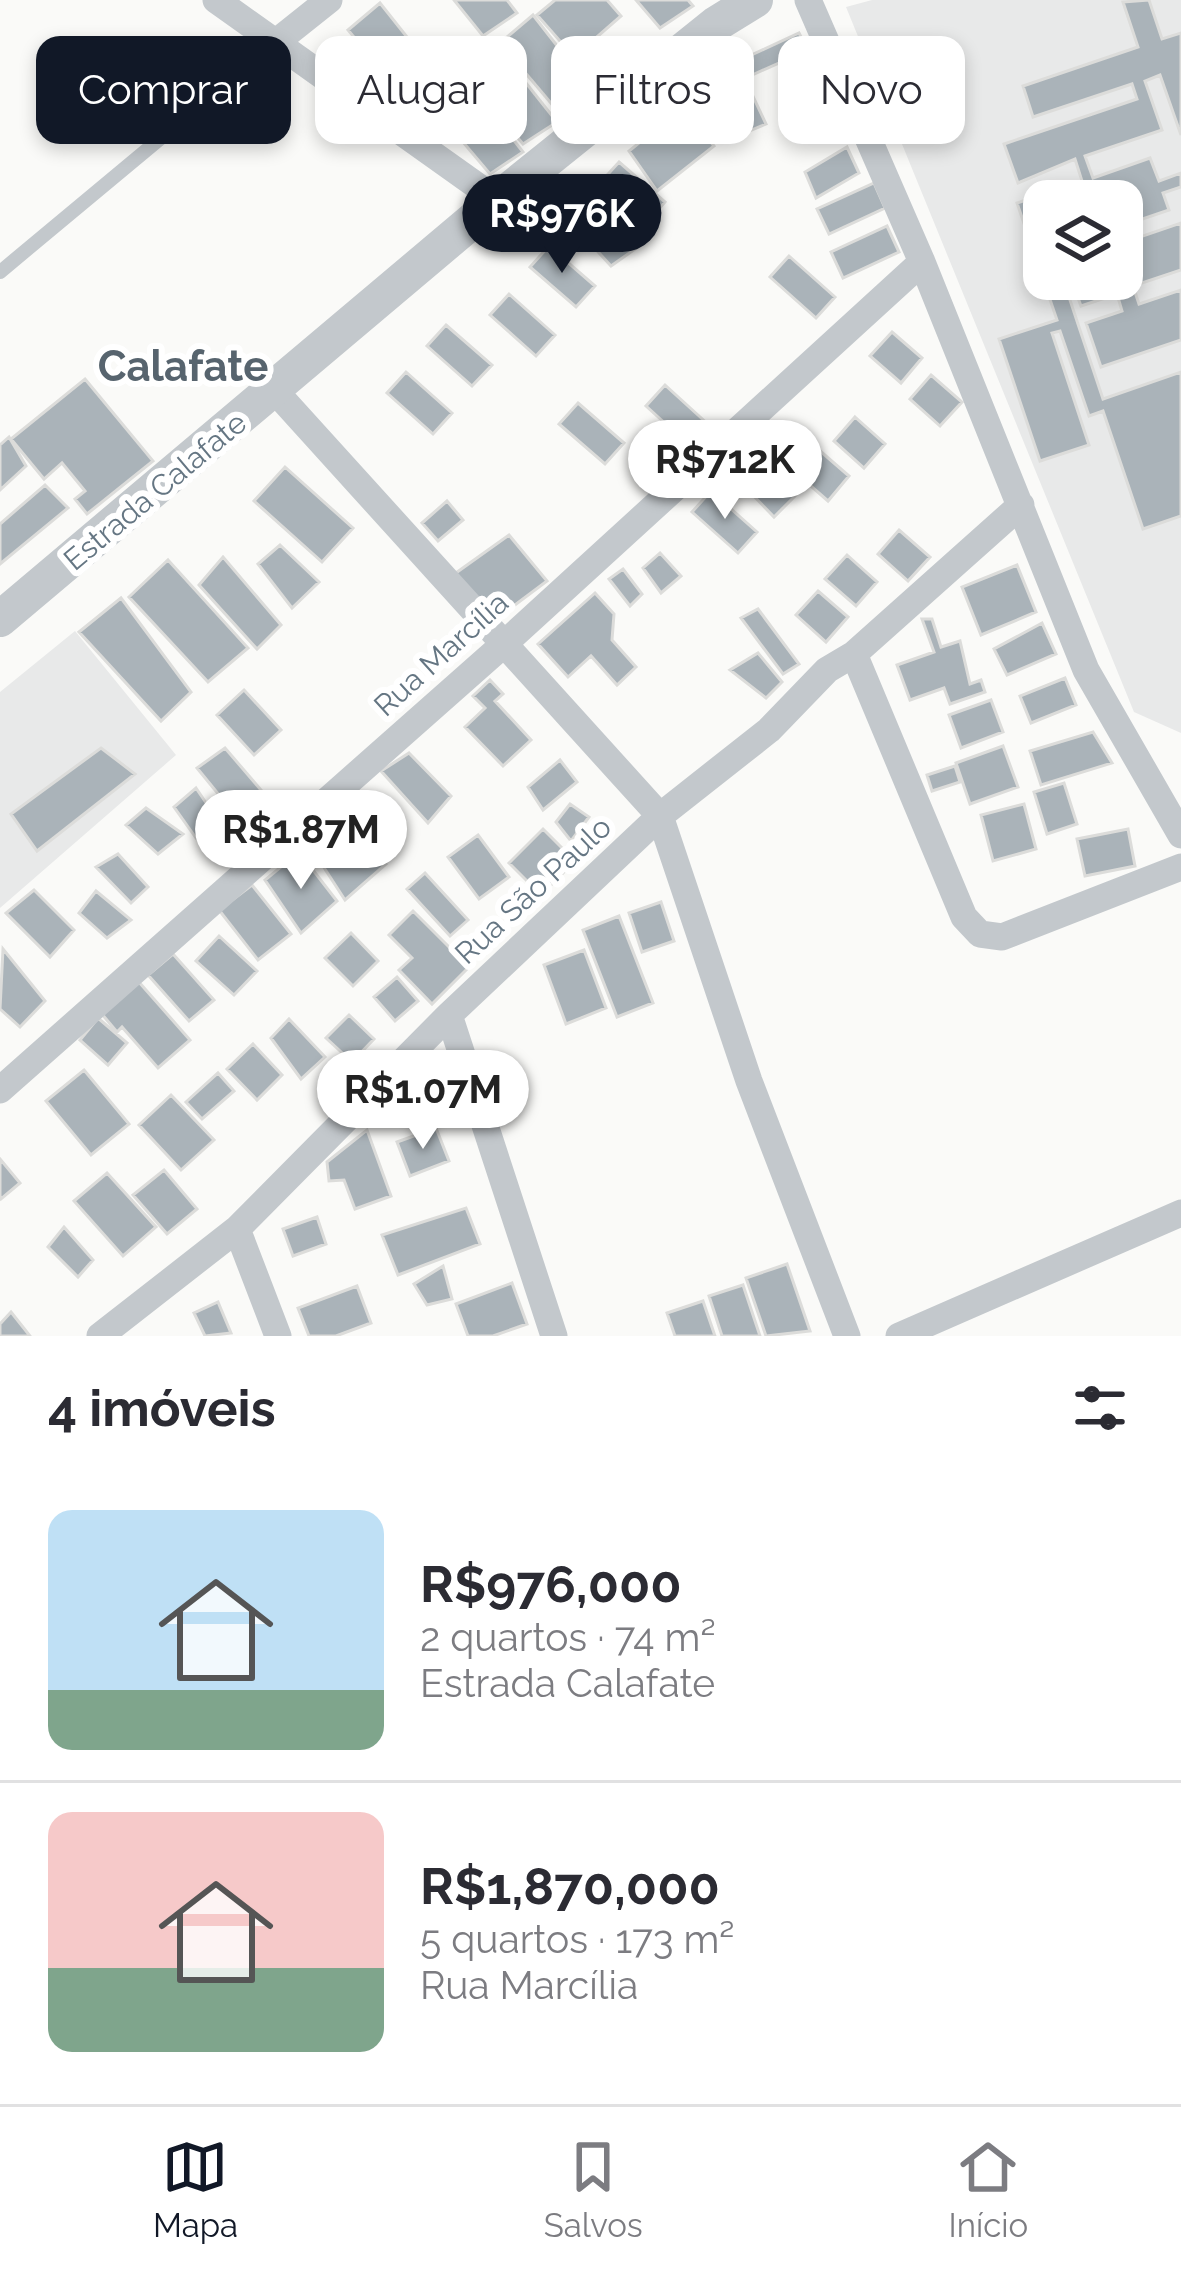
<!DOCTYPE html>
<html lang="pt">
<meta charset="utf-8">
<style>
:root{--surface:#fff;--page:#f7f7f7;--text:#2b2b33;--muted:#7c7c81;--line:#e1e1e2;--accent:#111827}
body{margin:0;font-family:Raleway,sans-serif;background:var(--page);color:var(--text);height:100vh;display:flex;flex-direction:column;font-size:45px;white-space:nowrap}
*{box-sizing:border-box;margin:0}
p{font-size:39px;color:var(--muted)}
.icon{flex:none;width:66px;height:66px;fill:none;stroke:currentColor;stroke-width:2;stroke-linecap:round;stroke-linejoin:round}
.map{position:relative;height:1336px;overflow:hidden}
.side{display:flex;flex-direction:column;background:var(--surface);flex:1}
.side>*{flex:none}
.top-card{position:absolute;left:36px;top:36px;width:1110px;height:108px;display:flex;gap:24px}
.buttons{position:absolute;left:1023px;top:180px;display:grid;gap:24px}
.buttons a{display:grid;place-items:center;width:120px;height:120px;border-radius:24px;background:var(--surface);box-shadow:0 6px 18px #0003;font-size:60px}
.price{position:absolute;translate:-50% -102px;padding:0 27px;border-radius:42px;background:#fff;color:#222;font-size:39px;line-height:78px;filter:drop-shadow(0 3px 6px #0008)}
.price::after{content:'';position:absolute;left:50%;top:72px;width:36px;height:27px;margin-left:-18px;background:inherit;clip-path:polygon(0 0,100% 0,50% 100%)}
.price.active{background:var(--accent);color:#fff}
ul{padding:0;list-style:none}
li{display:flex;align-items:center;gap:36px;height:300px;padding:0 48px}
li+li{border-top:3px solid var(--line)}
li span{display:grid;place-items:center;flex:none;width:336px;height:240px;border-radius:24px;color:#555}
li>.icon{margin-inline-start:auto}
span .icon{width:144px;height:144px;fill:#fffc;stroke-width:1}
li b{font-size:51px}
h2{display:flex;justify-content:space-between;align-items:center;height:144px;padding:0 48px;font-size:51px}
.pill{padding:0 42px;border-radius:24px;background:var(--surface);box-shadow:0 6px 18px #0003;font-size:42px;line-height:108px}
.pill.active{background:var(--accent);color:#fff}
.tab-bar{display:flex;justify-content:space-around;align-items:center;height:168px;border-top:3px solid var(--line);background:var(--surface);font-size:33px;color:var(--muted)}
.tab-bar a{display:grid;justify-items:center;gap:6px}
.tab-bar .active{color:var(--accent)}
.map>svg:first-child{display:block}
.built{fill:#e8e9e9;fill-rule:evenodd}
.building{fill:#aab3b9;stroke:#dcdcda;stroke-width:3}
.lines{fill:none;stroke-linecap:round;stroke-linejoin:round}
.service{stroke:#c3c8cc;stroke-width:14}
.minor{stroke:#c3c8cc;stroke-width:27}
.tertiary{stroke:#c3c8cc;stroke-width:36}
.labels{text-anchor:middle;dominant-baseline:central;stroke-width:12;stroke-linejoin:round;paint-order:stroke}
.street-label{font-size:30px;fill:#657683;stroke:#fff}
.district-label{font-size:42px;font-weight:bold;fill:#57646e;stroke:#fff}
</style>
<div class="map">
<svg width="1181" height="1336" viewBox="0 0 1181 1336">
<rect width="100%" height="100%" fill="#fafaf8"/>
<path class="built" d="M872 0H1181V733L1134 712 846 7ZM1044 201H1122V279H1044Z
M75 631 176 755 0 908V692Z"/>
<path class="building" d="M454 0H507L517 13 483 36Z
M555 0H607L621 16 574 57 537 15Z
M636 0H688L693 6 660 28Z
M1149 0 1162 39 1181 33V135L1160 75 1145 81 1162 130 1085 156 1093 178 1150 158 1159 181 1181 173V187L1163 193 1169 210 1122 226V201H1044V279H1063L1103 399 1181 372V516L1143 529 1103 411 1089 416 1060 331 1052 333 1089 445 1040 461 999 339 1057 320 1017 203 1082 181 1075 159 1018 183 1004 144 1137 99 1132 84 1033 117 1023 86 1138 47 1123 2Z
M380 3 442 81 408 102 348 30Z
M533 15 594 93 561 115 500 43Z
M799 33 808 50 752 75 745 58Z
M495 44 557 122 523 144 463 72Z
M742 73 766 124 723 142 695 102Z
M462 74 523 152 490 174 429 102Z
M821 77 835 110 812 120 798 87Z
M683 107 714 146 657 191 629 151Z
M847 147 859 173 816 198 805 172Z
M619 162 665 202 646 224 600 183Z
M874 183 885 208 829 234 817 209Z
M600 191 645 242 611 266 568 219Z
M1181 223V270L1133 286 1139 304 1181 290V340L1101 367 1086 323 1122 311 1117 294 1081 306 1071 279H1122V243Z
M887 226 899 252 843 278 831 252Z
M549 246 595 286 576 307 530 267Z
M789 256 835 297 816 318 770 277Z
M509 294 555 335 536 356 490 315Z
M446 325 492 365 472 386 427 346Z
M892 332 922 358 901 383 870 356Z
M406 372 452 413 433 434 387 393Z
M931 375 962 402 940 426 910 399Z
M85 379 153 461 87 514 75 499 85 491 62 463 44 479 11 439Z
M665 385 710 426 691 447 646 406Z
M578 403 624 443 605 464 559 424Z
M855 417 885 444 864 468 834 441Z
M9 437 26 466 0 490V445Z
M819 450 849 476 828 501 797 474Z
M285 467 353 528 322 562 254 501Z
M775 467 800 491 774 517 746 488Z
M45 485 68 508 0 564V524Z
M711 491 757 532 738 553 692 512Z
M447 501 463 520 438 541 422 523Z
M899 530 930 557 908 581 878 554Z
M509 535 547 581 496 619 453 575Z
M280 545 319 582 292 608 258 564Z
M660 553 681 576 661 593 643 568Z
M847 555 877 582 856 606 825 579Z
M223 557 281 625 257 649 199 585Z
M168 560 248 648 208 682 129 597Z
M1017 565 1036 612 981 635 962 587Z
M623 569 642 594 630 606 609 579Z
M818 591 848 617 826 642 796 615Z
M595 593 614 614 612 640 636 667 617 685 591 656 568 677 538 644Z
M121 598 191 692 161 721 79 632Z
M758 609 799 664 783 674 741 618Z
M922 619H932L941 647 960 641 970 684 981 680 985 692 950 704 944 688 910 700 897 665 934 652Z
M1042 623 1056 654 1007 675 994 649Z
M758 653 782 682 766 698 730 670Z
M1065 678 1076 705 1031 723 1020 696Z
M490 680 503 694 495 701 531 740 503 766 465 727 485 708 473 696Z
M244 690 281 730 254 755 217 715Z
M991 700 1003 732 961 748 949 715Z
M1093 732 1112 763 1041 785 1030 751Z
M1003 746 1018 787 970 804 956 763Z
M101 748 135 774 37 851 11 814Z
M225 748 261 790 237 817 197 768Z
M409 753 451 796 428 823 381 771Z
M560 760 577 782 543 810 528 787Z
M955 766 960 782 932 791 927 775Z
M1064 783 1077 824 1047 834 1034 792Z
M196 788 219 822 196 838 174 807Z
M570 804 589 817 571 841 556 822Z
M1024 804 1036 849 993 861 981 815Z
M146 808 183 834 158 854 126 825Z
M348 814 386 864 345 900 310 846Z
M543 829 575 861 541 895 509 863Z
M1128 829 1135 866 1085 876 1077 839Z
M478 835 509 877 479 899 448 857Z
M299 852 337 901 301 933 265 880Z
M118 854 148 887 131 903 96 867Z
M425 873 468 920 450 936 407 889Z
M252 885 291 934 258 960 219 910Z
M34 890 74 930 50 957 6 913Z
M96 891 131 920 107 938 79 913Z
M661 902 674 941 642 952 629 913Z
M413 911 469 967 432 1004 399 970 412 958 389 935Z
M619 916 653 1003 617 1017 583 930Z
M351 933 378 961 353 986 325 958Z
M219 936 257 971 234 995 196 961Z
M3 949 45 1001 20 1027 0 1009Z
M584 950 606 1008 566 1024 544 965Z
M173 954 214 1000 189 1021 148 975Z
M397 977 418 1001 395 1021 374 997Z
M138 981 190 1040 158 1068 122 1027 117 1032 101 1013Z
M349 1015 374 1039 352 1062 326 1038Z
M98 1018 127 1043 108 1065 80 1040Z
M289 1019 325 1057 301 1079 271 1038Z
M253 1044 282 1075 257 1100 227 1069Z
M84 1070 129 1124 91 1155 46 1101Z
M218 1073 234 1091 202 1119 186 1102Z
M171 1095 214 1140 181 1170 139 1125Z
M436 1128 449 1161 410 1176 397 1142Z
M367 1130 391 1196 355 1209 344 1180 329 1181 327 1162Z
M0 1159 20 1183 1 1199 0 1197Z
M164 1170 197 1209 167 1234 133 1195Z
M107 1173 156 1227 123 1256 74 1201Z
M466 1208 480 1244 398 1275 382 1235Z
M317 1217 326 1244 293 1256 283 1229Z
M64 1227 93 1260 78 1277 48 1247Z
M787 1264 810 1331 766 1336 746 1278Z
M443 1266 452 1299 427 1305 414 1284Z
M512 1283 527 1324 493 1336H468L456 1304Z
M743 1285 760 1336H722L709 1296Z
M357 1286 371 1323 336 1336H309L298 1308Z
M703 1301 715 1336H675L667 1313Z
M218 1302 231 1333 205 1336 194 1313Z
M11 1312 30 1336H0V1324Z"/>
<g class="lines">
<path class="service" d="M0 272 275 43"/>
<path class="minor" d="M216 0 497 200
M808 0 922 262 1086 670 1181 835
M275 43 329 0
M275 391 660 816 749 1081 847 1336
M854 654 964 917 980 934 1002 937 1181 867
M449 1015 554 1336
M0 1090 504 644 922 262
M237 1229 278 1336
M100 1336 237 1229 449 1015 660 816 769 730 827 670 854 654 1021 505
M899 1336 1181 1213"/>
<path class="tertiary" d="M0 619 497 200 716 24 755 0"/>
</g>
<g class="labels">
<g class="street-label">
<text transform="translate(155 491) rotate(-40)">Estrada Calafate</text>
<text transform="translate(441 654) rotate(-42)">Rua Marcília</text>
<text transform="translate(533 890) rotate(-43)">Rua São Paulo</text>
</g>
<g class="district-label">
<text x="183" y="366">Calafate</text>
</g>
</g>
</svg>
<div class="buttons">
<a><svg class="icon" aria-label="layers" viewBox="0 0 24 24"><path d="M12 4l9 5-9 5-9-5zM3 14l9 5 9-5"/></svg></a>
</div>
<b class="price active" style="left:562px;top:276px">R$976K</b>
<b class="price" style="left:725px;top:522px">R$712K</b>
<b class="price" style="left:301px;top:892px">R$1.87M</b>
<b class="price" style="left:423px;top:1152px">R$1.07M</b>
<div class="top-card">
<a class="pill active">Comprar</a>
<a class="pill">Alugar</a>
<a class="pill">Filtros</a>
<a class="pill">Novo</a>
</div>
</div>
<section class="side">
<h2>4 imóveis<svg class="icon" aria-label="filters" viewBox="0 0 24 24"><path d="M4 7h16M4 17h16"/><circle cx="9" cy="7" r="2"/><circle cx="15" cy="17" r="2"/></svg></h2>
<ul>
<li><span style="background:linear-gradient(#bfe0f5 75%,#7fa58c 0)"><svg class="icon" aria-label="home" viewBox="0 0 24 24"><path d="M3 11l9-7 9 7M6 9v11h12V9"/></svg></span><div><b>R$976,000</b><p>2 quartos · 74 m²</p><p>Estrada Calafate</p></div></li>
<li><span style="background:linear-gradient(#f6c9c9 65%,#7fa58c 0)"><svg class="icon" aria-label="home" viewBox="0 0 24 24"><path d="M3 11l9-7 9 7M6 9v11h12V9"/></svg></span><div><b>R$1,870,000</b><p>5 quartos · 173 m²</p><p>Rua Marcília</p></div></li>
</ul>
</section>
<nav class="tab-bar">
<a class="active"><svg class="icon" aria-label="map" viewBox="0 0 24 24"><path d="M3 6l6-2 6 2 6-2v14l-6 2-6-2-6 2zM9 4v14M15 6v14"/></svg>Mapa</a>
<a><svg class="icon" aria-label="saved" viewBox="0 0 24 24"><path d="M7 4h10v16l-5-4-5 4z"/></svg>Salvos</a>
<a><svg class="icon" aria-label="home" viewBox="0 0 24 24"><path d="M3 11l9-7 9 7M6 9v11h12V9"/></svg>Início</a>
</nav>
